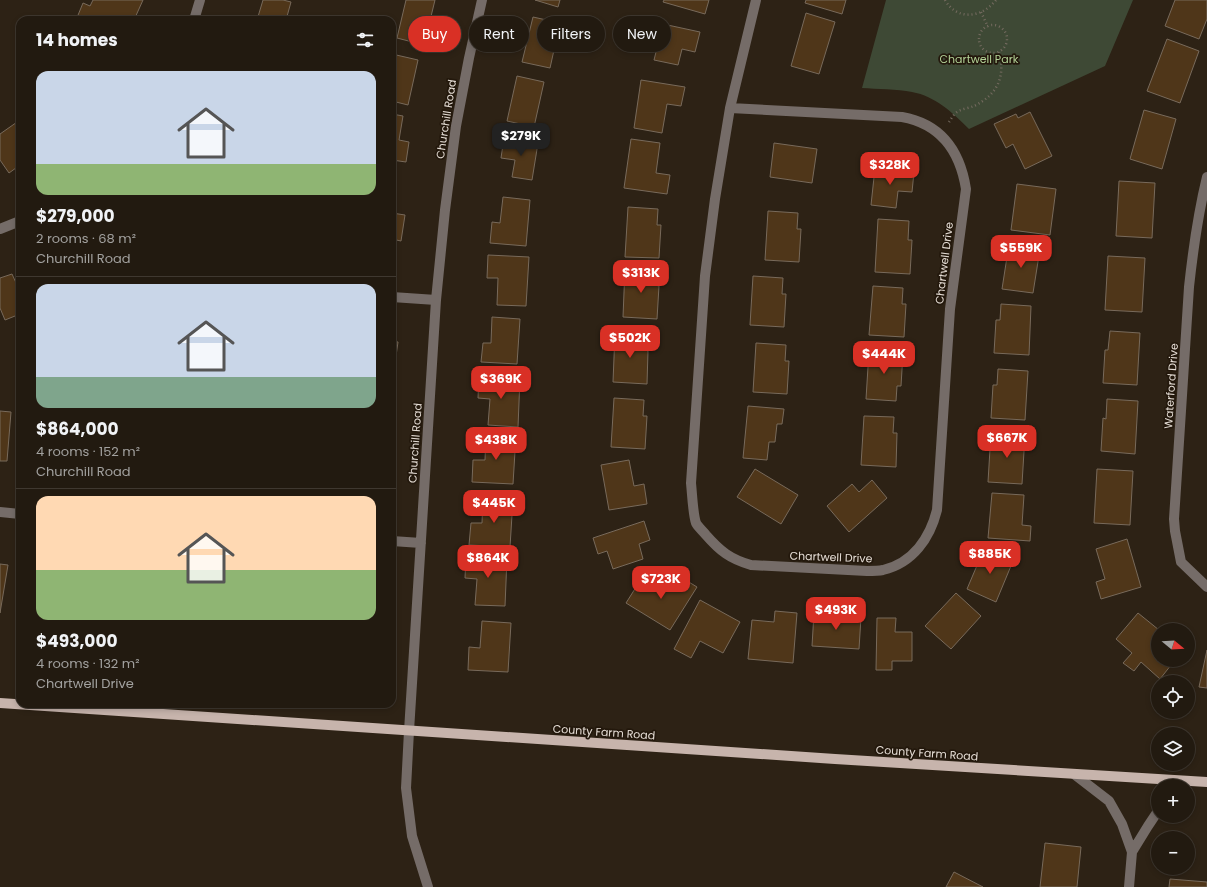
<!DOCTYPE html>
<meta charset="utf-8">
<style>
:root{--surface:#221a10;--page:#2a2319;--text:#f1f3f6;--muted:#a2a19f;--line:#3f3830;--accent:#d93025}
body{margin:0;font-family:Poppins,sans-serif;background:var(--page);color:var(--text);height:100vh;display:flex;flex-direction:column;font-size:15px;white-space:nowrap}
*{box-sizing:border-box;margin:0}
p{font-size:13px;color:var(--muted)}
.icon{flex:none;width:22px;height:22px;fill:none;stroke:currentColor;stroke-width:2;stroke-linecap:round;stroke-linejoin:round}
.map{position:relative;flex:1;overflow:hidden}
.drawer{position:absolute;left:16px;top:16px;width:380px;height:692px;display:flex;flex-direction:column;background:var(--surface);border-radius:12px;box-shadow:0 2px 6px #0003,0 0 0 1px var(--line)}
.drawer>*{flex:none}
.top-card{position:absolute;left:408px;top:16px;width:380px;height:36px;display:flex;gap:8px}
.needle{width:26px;rotate:108deg}
.tools{position:absolute;left:1151px;top:623px;display:grid;gap:8px}
.tools a{display:grid;place-items:center;width:44px;height:44px;border-radius:50%;background:var(--surface);box-shadow:0 2px 6px #0003,0 0 0 1px var(--line);font-size:20px}
.price{position:absolute;translate:-50% -34px;padding:0 9px;border-radius:8px;background:var(--accent);color:#fff;font-size:13px;line-height:26px;filter:drop-shadow(0 1px 2px #0008)}
.price::after{content:'';position:absolute;left:50%;top:24px;width:12px;height:9px;margin-left:-6px;background:inherit;clip-path:polygon(0 0,100% 0,50% 100%)}
.price.active{background:#222;color:#fff}
ul{padding:0;list-style:none}
li{display:grid;align-content:center;gap:8px;height:212px;padding:0 20px}
li+li{border-top:1px solid var(--line)}
li span{display:grid;place-items:center;height:124px;border-radius:12px;color:#555}
li>.icon{margin-inline-start:auto}
span .icon{width:72px;height:72px;fill:#fffc;stroke-width:1}
li b{font-size:17px}
h2{display:flex;justify-content:space-between;align-items:center;height:48px;padding:0 20px;font-size:17px}
.chip{padding:0 14px;border-radius:18px;background:var(--surface);box-shadow:0 2px 6px #0003,0 0 0 1px var(--line);font-size:14px;line-height:36px}
.chip.active{background:var(--accent);color:#fff}
.map>svg:first-child{display:block}
.green{fill:#3e4935}
.building{fill:#4f3619;stroke:#786a5b}
.lines{fill:none;stroke-linecap:round;stroke-linejoin:round}
.path{stroke:#756b60;stroke-width:2.5;stroke-dasharray:1 3;stroke-linecap:butt}
.minor{stroke:#756c68;stroke-width:10}
.major{stroke:#c7b4ac;stroke-width:10}
.labels{text-anchor:middle;dominant-baseline:central;stroke-width:3.5;stroke-linejoin:round;paint-order:stroke}
.park-label{font-size:11px;fill:#b3d297;stroke:#23180c}
.street-label{font-size:11px;fill:#e6ded6;stroke:#23180c}
</style>
<div class="map">
<svg width="1207" height="887" viewBox="0 0 1207 887">
<rect width="100%" height="100%" fill="#2d2215"/>
<path class="green" d="M886 0H1133L1105 66 969 129C953 113 935 96 912 92 897 89 877 89 862 88Z"/>
<path class="building" d="M93 0H143L134 20H76L83 3 90 6Z
M263 0H283L291 2 286 20H257Z
M406 0H435L424 45 397 38Z
M535 0H560L558 7Z
M664 0H709L705 14 663 2Z
M806 0H846L842 14 805 3Z
M1175 0H1207V19L1199 39 1165 26Z
M806 13 835 22 819 74 791 66Z
M533 17 560 23 550 68 522 62Z
M649 21 700 32 695 52 682 49 678 65 654 60 658 44 644 41Z
M1167 39 1199 51 1180 103 1147 91Z
M392 54 418 60 408 105 392 101Z
M517 76 544 82 534 127 507 121Z
M641 80 685 87 681 106 667 104 662 133 634 128Z
M1144 110 1176 119 1162 169 1130 159Z
M1030 112 1052 156 1025 169 1013 144 1006 148 994 124 1016 114 1018 118Z
M392 114 403 116 399 140 409 142 406 162 392 160Z
M20 120V165L9 173 0 160V134Z
M504 138 538 143 532 180 512 177 515 160 501 158Z
M631 139 660 143 656 173 670 175 667 194 624 188Z
M774 143 817 149 812 183 770 177Z
M875 168 914 172 912 192 898 191 896 208 871 205Z
M1119 181 1155 183 1152 238 1116 236Z
M1017 184 1056 189 1050 235 1011 230Z
M503 197 530 200 526 246 490 243 492 222 500 223Z
M628 207 658 209 657 225H661L659 258 625 257Z
M768 211 798 213 797 229H801L799 262 765 260Z
M392 213 405 215 401 241 392 239Z
M878 219 909 221 908 240H912L910 274 875 272Z
M1009 244 1040 249 1033 293 1002 289Z
M488 255 529 257 526 306 497 305 498 278H487Z
M1108 256 1145 258 1142 312 1105 310Z
M625 268 655 270V285L659 286 657 319 623 317Z
M12 274 17 285 20 284V314L5 320 0 308V278Z
M753 276 783 278 782 294H786L784 327 750 325Z
M873 286 903 288 902 304H906L904 337 869 335Z
M1001 304 1031 306 1029 355 994 353 996 320H1000Z
M492 317 520 319 517 364 481 362 483 343H491Z
M1110 331 1140 333 1137 385 1103 383 1105 350H1108Z
M615 333 645 335V350L648 351 647 384 613 382Z
M392 341 398 342 395 363H392Z
M756 343 786 345 785 361H789L787 394 753 392Z
M869 351 903 353 901 386H897L896 401 866 399Z
M998 369 1028 371 1025 420 991 418 993 385H997Z
M479 376 520 378 518 427 488 425 490 399 478 398Z
M614 398 644 400 643 416H647L645 449 611 447Z
M1107 399 1138 401 1135 454 1101 451 1103 418 1106 419Z
M748 406 784 409 782 424H777L775 442H769L767 460 743 458Z
M0 411 11 412 7 461H0Z
M864 416 894 417 893 433H897L896 467 861 465Z
M995 433 1025 435 1022 484 988 482 990 449H994Z
M486 434 516 435 513 484 472 482 473 460H485Z
M629 460 634 486 644 484 647 504 609 510 601 465Z
M755 469 798 495 781 524 737 497Z
M1097 469 1133 471 1130 525 1094 523Z
M872 480 887 498 849 532 827 506 852 484 859 492Z
M992 493 1024 495 1022 525 1031 526 1030 541 988 538Z
M483 497 513 499 510 547 469 545 471 523H482Z
M644 521 650 540 639 544 643 559 613 569 607 551 598 554 593 538Z
M1127 539 1141 587 1101 599 1096 582 1105 579 1096 549Z
M984 549 1013 561 996 602 967 589Z
M466 556 507 558 505 606 475 605 477 579 465 578Z
M19 559H20V597H16Z
M0 564 8 565 0 613Z
M645 573 671 590 679 576 697 587 670 630 626 603Z
M956 593 981 616 951 649 925 626Z
M700 600 740 622 723 653 700 641 691 658 674 649Z
M775 611 797 613 793 663 748 659 752 620 774 622Z
M814 613 861 617 859 649 812 646Z
M1138 613 1159 630 1158 660H1175L1160 679 1141 662 1134 671 1123 663 1132 653 1116 639Z
M877 618H896L895 632H912V661H892V670H876Z
M482 621 511 623 508 672 468 670 469 647 480 648Z
M1207 650V688L1199 687Z
M1045 843 1081 847 1077 887H1040Z
M954 872 983 887H946Z
M1170 879 1207 882V887H1169Z"/>
<g class="lines">
<path class="path" d="M945 0C957 21 982 18 996 0
M981 12 988 27
M979 39a14 14 0 1 1 28 0a14 14 0 1 1-28 0Z
M949 122C951 119 953 115 957 112 961 109 969 108 974 106 997 95 1006 77 999 52"/>
<path class="minor" d="M194 20 200 0
M730 108 902 117C941 124 960 151 966 189L950 309 937 510C930 538 913 563 883 570 878 571 872 571 867 571L751 565C730 559 720 551 706 535 703 531 698 527 696 523 693 515 692 492 691 483L705 276 715 199Z
M730 108 756 0
M1207 177C1198 214 1193 250 1189 287L1174 519 1175 531 1181 562 1207 587
M0 229 20 221
M392 297 436 300
M0 512 20 514
M392 541 421 543
M1074 774 1109 801 1122 824 1132 852
M428 887 412 836 406 788 409 731 436 300 445 210 456 126 469 58 482 0
M1129 887 1132 852 1148 826 1158 811"/>
<path class="major" d="M0 703 835 759 1207 782"/>
</g>
<g class="labels">
<g class="park-label">
<text x="979" y="59">Chartwell Park</text>
</g>
<g class="street-label">
<text transform="translate(446 119) rotate(-81)">Churchill Road</text>
<text transform="translate(944 263) rotate(-83)">Chartwell Drive</text>
<text transform="translate(1171 386) rotate(-86)">Waterford Drive</text>
<text transform="translate(415 443) rotate(-86)">Churchill Road</text>
<text transform="translate(831 557) rotate(2)">Chartwell Drive</text>
<text transform="translate(604 732) rotate(4)">County Farm Road</text>
<text transform="translate(927 753) rotate(4)">County Farm Road</text>
</g>
</g>
</svg>
<div class="tools">
<a><svg class="needle" viewBox="-14 -14 28 28"><path d="M0-13l5 13h-10z" fill="#e53935"/><path d="M0 13l5-13h-10z" fill="#a2a19f"/></svg></a>
<a><svg class="icon" aria-label="locate" viewBox="0 0 24 24"><circle cx="12" cy="12" r="6"/><path d="M12 2v4M12 18v4M2 12h4M18 12h4"/></svg></a>
<a><svg class="icon" aria-label="layers" viewBox="0 0 24 24"><path d="M12 4l9 5-9 5-9-5zM3 14l9 5 9-5"/></svg></a>
<a>+</a>
<a>−</a>
</div>
<b class="price active" style="left:521px;top:157px">$279K</b>
<b class="price" style="left:890px;top:186px">$328K</b>
<b class="price" style="left:1021px;top:269px">$559K</b>
<b class="price" style="left:641px;top:294px">$313K</b>
<b class="price" style="left:630px;top:359px">$502K</b>
<b class="price" style="left:884px;top:375px">$444K</b>
<b class="price" style="left:501px;top:400px">$369K</b>
<b class="price" style="left:1007px;top:459px">$667K</b>
<b class="price" style="left:496px;top:461px">$438K</b>
<b class="price" style="left:494px;top:524px">$445K</b>
<b class="price" style="left:990px;top:575px">$885K</b>
<b class="price" style="left:488px;top:579px">$864K</b>
<b class="price" style="left:661px;top:600px">$723K</b>
<b class="price" style="left:836px;top:631px">$493K</b>
<div class="top-card">
<a class="chip active">Buy</a>
<a class="chip">Rent</a>
<a class="chip">Filters</a>
<a class="chip">New</a>
</div>
<section class="drawer">
<h2>14 homes<svg class="icon" aria-label="filters" viewBox="0 0 24 24"><path d="M4 7h16M4 17h16"/><circle cx="9" cy="7" r="2"/><circle cx="15" cy="17" r="2"/></svg></h2>
<ul>
<li><span style="background:linear-gradient(#c9d6e8 75%,#8fb573 0)"><svg class="icon" aria-label="home" viewBox="0 0 24 24"><path d="M3 11l9-7 9 7M6 9v11h12V9"/></svg></span><div><b>$279,000</b><p>2 rooms · 68 m²</p><p>Churchill Road</p></div></li>
<li><span style="background:linear-gradient(#c9d6e8 75%,#7fa58c 0)"><svg class="icon" aria-label="home" viewBox="0 0 24 24"><path d="M3 11l9-7 9 7M6 9v11h12V9"/></svg></span><div><b>$864,000</b><p>4 rooms · 152 m²</p><p>Churchill Road</p></div></li>
<li><span style="background:linear-gradient(#ffd9b3 60%,#8fb573 0)"><svg class="icon" aria-label="home" viewBox="0 0 24 24"><path d="M3 11l9-7 9 7M6 9v11h12V9"/></svg></span><div><b>$493,000</b><p>4 rooms · 132 m²</p><p>Chartwell Drive</p></div></li>
</ul>
</section>
</div>
